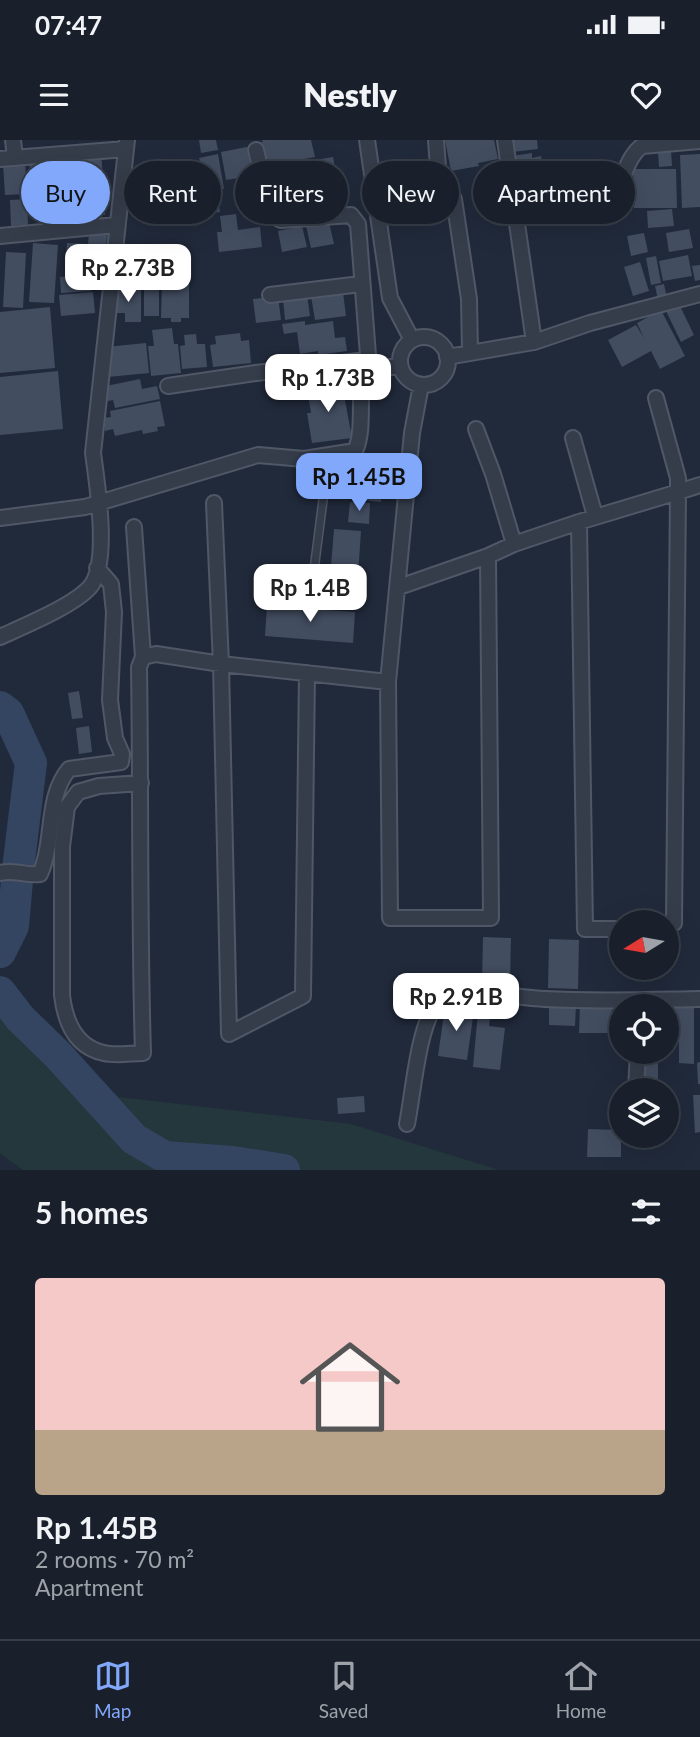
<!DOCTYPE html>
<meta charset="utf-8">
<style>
:root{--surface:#19202c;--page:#262d38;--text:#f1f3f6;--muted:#9fa3a9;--line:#373e48;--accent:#81a8fb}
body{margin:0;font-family:Lato,sans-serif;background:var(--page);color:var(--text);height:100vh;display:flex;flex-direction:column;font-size:26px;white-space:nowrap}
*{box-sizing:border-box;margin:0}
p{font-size:23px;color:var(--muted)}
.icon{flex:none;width:38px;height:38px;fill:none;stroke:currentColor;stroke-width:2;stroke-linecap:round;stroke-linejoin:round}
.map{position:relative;height:1030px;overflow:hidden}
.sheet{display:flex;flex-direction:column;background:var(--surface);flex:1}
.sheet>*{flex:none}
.guide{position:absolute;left:21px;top:21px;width:658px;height:63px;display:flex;gap:14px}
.needle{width:46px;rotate:259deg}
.tools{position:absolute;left:609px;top:770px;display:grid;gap:14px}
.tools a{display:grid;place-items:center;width:70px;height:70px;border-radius:50%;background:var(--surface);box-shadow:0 7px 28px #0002,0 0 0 2px var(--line);font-size:35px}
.price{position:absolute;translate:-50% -60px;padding:0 16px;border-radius:14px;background:#fff;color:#222;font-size:23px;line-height:46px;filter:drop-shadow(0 2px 4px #0008)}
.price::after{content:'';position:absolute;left:50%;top:42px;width:21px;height:16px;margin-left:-10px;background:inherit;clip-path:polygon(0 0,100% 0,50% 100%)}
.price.on{background:var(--accent);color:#111}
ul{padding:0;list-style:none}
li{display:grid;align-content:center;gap:14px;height:371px;padding:0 35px}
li+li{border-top:2px solid var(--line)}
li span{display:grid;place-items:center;height:217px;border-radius:7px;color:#555}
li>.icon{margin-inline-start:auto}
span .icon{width:126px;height:126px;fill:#fffc;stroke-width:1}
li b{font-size:30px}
h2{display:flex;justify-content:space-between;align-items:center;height:84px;padding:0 35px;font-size:30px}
.pill{padding:0 24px;border-radius:32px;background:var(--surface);box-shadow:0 7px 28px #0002,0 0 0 2px var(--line);font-size:24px;line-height:63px}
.pill.on{background:var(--accent);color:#111}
.status{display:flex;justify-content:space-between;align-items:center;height:49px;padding:0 35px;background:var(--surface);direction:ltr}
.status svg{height:19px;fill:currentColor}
header{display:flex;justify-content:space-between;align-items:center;height:91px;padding:0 35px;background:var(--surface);font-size:32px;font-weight:800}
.tabs{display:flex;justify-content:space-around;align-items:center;height:98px;border-top:2px solid var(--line);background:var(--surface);font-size:19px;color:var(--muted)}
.tabs a{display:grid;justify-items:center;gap:4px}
.tabs .on{color:var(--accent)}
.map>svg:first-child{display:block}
.green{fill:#23373c}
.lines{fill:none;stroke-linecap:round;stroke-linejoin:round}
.river{stroke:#344562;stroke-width:32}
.building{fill:#424d60}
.service-casing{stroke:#505766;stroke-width:10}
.minor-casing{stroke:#505766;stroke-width:18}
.service{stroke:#353d4b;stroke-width:7}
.minor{stroke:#353d4b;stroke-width:14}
</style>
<div class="status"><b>07:47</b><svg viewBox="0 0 49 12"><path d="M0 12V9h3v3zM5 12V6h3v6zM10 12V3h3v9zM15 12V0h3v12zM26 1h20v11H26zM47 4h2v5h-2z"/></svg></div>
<header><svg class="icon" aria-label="menu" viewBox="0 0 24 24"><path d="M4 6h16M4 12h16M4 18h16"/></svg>Nestly<svg class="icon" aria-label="heart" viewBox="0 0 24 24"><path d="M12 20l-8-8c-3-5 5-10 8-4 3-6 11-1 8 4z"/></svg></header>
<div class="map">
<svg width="700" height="1030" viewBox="0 0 700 1030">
<rect width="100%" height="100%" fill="#212a3b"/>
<path class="green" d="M15 867 119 957 351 984 499 1030H23L0 1013V875Z"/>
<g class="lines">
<path class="river" d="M0 567 8 573 31 623 18 729 13 786 0 812
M0 852 20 878 58 915 134 999 165 1017 233 1022 284 1030"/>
</g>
<path class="building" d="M199 0H216L218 10 201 13Z
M262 0H311L315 17 261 27 257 3 263 2Z
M445 0H494L498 19 478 23 479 26 451 31Z
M510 0H537L538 9 512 12Z
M247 7 252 36 226 40 221 12Z
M671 10 672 26 659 27 658 12Z
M532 13V18L541 16 543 30 535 31 536 41 516 44 512 16Z
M101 14 103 35 96 36V43L69 46 68 39 59 40 57 19Z
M218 14 224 49 205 52V49L193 51 188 24 200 22 199 18Z
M700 14V67L682 68 680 15Z
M51 16 53 47 43 48V59L32 60 29 18Z
M333 17 336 33 313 38 310 21Z
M25 21 27 54 5 55 3 23Z
M295 25 298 42 265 48 262 31Z
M633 29H676L677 68H634Z
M343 35 347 59 316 64 312 41Z
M85 46H105V75H84Z
M294 46 297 60 268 65 266 51Z
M52 49 81 50V75L52 74Z
M27 59 28 85 11 86 10 60Z
M218 60 220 72 199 75 197 63Z
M672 69 674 86 648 88 647 71Z
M236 74 238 90 260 87 262 107 219 112 217 92H222L220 76Z
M329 82 334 104 311 108 306 86Z
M302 86 307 107 282 112 278 91Z
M689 89 693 108 669 112 666 93Z
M89 93 107 95 105 118 94 117 93 133 65 131 67 103 88 104Z
M644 93 648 112 631 116 627 96Z
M33 103 58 105 54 163 29 162Z
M6 112 26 113 23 168 3 167Z
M688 115 692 136 663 141 659 121Z
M656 116 661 143 651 145 646 118Z
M640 122 649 151 633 156 624 127Z
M700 125V140L695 141 692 126Z
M90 134 91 151 61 153 60 137Z
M162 144H189V178H181V182H171V178H161Z
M664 144 667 158 658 160 655 146Z
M125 148H141V182H125V173H112V150Z
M144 148 159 149V176H144Z
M93 152 95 173 61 176 59 155Z
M343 152 346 176 315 180 311 156Z
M307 155 310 176 285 180 283 159Z
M278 156 281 180 256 183 253 159Z
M679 164 694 195 681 202 666 171Z
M50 167 55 228 0 233V172Z
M661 170 685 216 660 229 651 211 622 227 608 200 636 185 644 198 637 183Z
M305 181V185L333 181 335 198 345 197 347 211 318 215V211L300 214 297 192 284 194 282 184Z
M172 188 174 204H178L181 233 151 236 148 206H154L152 190Z
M240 193 241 201 249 200 251 223 213 227 210 205 216 204 215 196Z
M196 194 197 204H205L207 227 182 229 180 206 185 205 184 195Z
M146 203 149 233 108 237 106 207Z
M344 225 346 242 313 247 311 229Z
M58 231 63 289 0 295V237Z
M140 239 142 249 157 246 160 259 115 268 113 260 108 261 106 246Z
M342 244 352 298 312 303 307 273H311L307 249Z
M160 261 165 286 157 287 158 291 143 294 142 290 115 296 113 289 105 291 103 278 111 277 110 271Z
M363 332 383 334 381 362 362 360Z
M350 362 370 363 369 384 348 382Z
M334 389 361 391 356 466 328 463Z
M267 466 355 472 353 503 265 496Z
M79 551 83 578 72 579 68 553Z
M89 586 92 612 79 614 76 588Z
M483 797 511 798 510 842H506V851H487V841H482Z
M549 799 579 800 578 849 548 848Z
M479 861 492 862 489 886 505 888 500 930 473 927Z
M580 863 612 864 611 893H579Z
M694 864V924L679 923V902H667V866Z
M549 866H576L575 886 549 885Z
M445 867 474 870 467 920 438 916Z
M644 918H658V940H643Z
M700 922V944H698L697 923Z
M693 955H700V992L695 993Z
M364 956 365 972 338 974 337 958Z
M588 989 621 990V1017H587Z"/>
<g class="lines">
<defs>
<path id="service" d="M310 461 323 360V317"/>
<path id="minor" d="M13 0 15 18
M367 0 390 158 412 200
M436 0 439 41 454 59 469 159 470 213
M505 0 534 202
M256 10 271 75 281 80 351 75 358 84 368 215 363 230
M0 19 126 9
M515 69 609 53C626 42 625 18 642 6L700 1
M0 96 116 85
M270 155 361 144
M400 221a24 24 0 1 1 48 0a24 24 0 1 1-48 0Z
M447 217 534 202 590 183 700 154
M421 245 412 293 388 542 390 778H491L488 416
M168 246 256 233 367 220
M656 258 678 338V352L700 345
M573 298 595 376
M214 363 221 524 229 894 303 856 307 533
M0 378 85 367 258 315 304 319 355 311C365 291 358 255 363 230L400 226
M579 382 678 352 674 783 667 786
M134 387 143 517 139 527C141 656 139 785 143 913 131 913 116 916 104 913 75 907 65 881 62 855V707L67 667 78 652 99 646 141 643
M514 404 579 382 585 789H621
M399 447 488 416 514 404 493 334 476 289
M0 497C24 486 73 466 90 447 110 424 97 343 93 313L127 0
M143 517 156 514 221 524 388 542
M0 733C13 729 26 736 40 734 55 701 45 658 69 629L121 622 122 614 115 598 110 560 114 472 111 444 97 428
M636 950 638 912
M407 984C413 955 418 887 436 865 444 857 454 854 465 853 491 851 519 858 545 859 596 862 648 860 700 859"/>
</defs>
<use href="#service" class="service-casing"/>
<use href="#minor" class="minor-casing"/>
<use href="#service" class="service"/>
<use href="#minor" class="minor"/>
</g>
</svg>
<div class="tools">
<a><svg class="needle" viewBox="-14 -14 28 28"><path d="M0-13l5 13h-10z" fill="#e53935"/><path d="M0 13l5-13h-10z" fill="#9fa3a9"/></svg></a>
<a><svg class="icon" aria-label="locate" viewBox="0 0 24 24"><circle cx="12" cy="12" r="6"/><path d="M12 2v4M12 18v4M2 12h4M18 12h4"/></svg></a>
<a><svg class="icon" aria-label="layers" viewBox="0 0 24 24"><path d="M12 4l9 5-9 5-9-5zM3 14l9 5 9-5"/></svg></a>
</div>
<b class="price" style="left:128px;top:164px">Rp 2.73B</b>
<b class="price" style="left:328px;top:274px">Rp 1.73B</b>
<b class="price on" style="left:359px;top:373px">Rp 1.45B</b>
<b class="price" style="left:310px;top:484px">Rp 1.4B</b>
<b class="price" style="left:456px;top:893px">Rp 2.91B</b>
<div class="guide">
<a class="pill on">Buy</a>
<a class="pill">Rent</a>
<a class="pill">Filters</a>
<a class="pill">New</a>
<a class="pill">Apartment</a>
</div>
</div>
<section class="sheet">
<h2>5 homes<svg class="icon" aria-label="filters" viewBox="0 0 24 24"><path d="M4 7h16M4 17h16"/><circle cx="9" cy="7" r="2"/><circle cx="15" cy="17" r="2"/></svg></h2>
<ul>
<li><span style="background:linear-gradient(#f6c9c9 70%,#b9a48a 0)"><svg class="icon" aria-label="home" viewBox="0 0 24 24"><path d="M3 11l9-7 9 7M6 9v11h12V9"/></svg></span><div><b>Rp 1.45B</b><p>2 rooms · 70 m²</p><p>Apartment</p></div></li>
</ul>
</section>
<nav class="tabs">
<a class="on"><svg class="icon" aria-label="map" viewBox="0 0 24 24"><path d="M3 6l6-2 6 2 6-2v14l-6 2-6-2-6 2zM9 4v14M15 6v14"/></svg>Map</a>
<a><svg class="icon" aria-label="saved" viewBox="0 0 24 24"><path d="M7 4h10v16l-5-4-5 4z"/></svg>Saved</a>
<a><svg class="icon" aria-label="home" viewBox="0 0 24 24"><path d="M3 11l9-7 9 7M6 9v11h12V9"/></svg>Home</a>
</nav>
